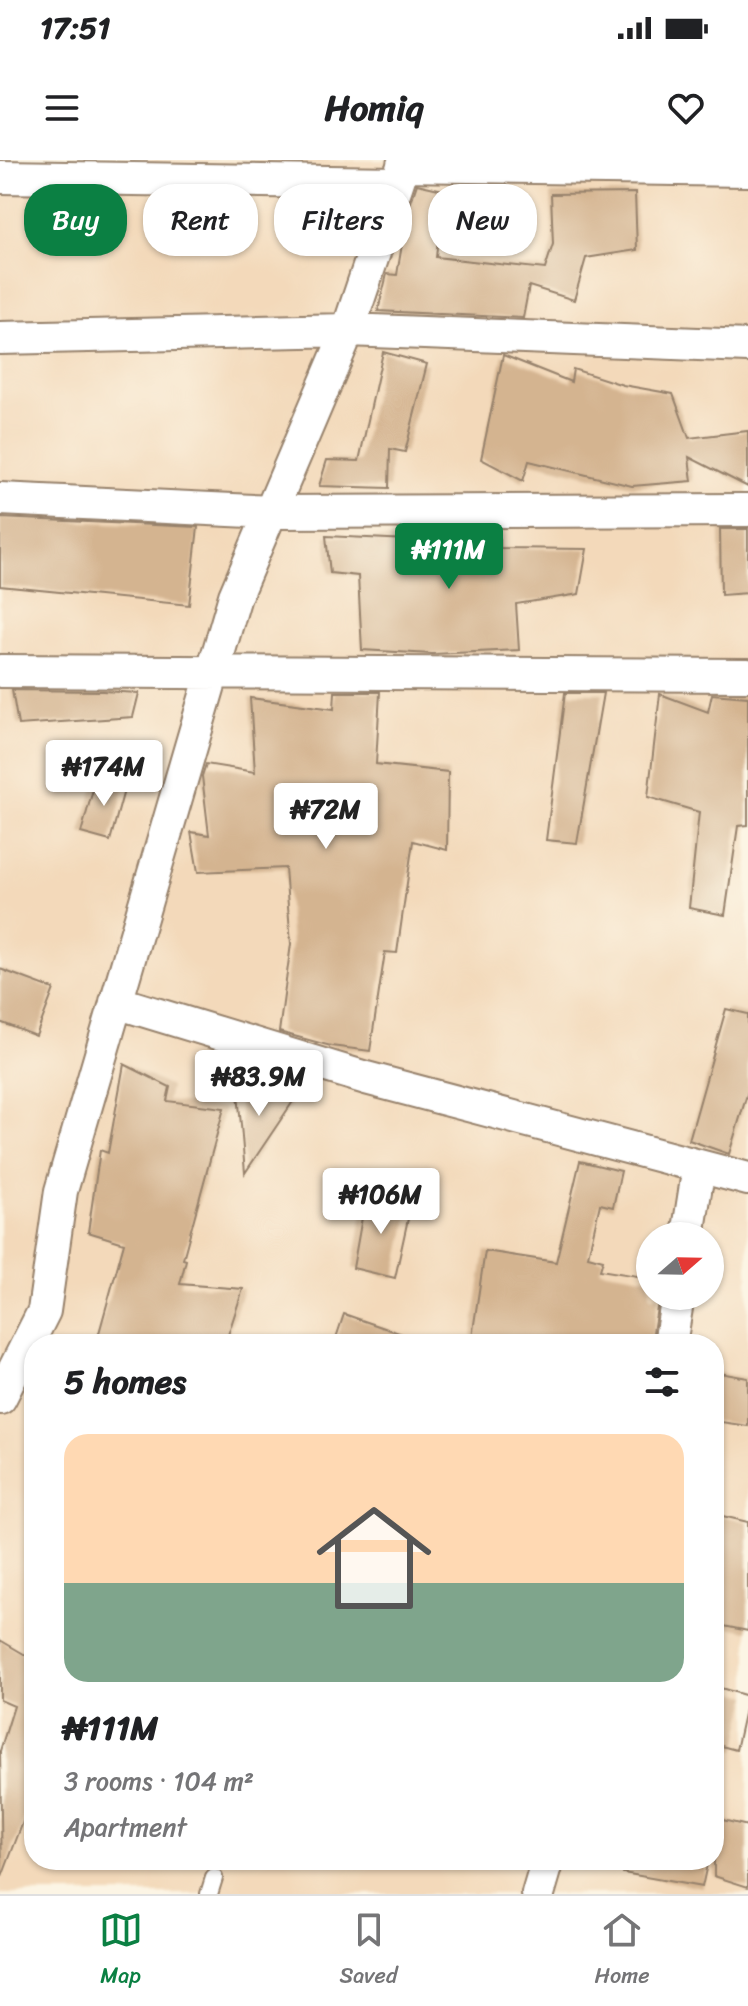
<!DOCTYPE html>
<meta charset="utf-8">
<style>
:root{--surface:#fff;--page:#f6f6f6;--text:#202124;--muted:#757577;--line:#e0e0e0;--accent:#0b8043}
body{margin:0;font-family:Sriracha,sans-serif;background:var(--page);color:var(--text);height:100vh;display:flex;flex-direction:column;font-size:30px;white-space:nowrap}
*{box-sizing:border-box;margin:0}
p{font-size:26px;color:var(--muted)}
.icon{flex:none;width:44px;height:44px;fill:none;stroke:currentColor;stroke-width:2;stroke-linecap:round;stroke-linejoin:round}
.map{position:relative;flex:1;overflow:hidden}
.panel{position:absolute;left:24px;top:1174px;width:700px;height:536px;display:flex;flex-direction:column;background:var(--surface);border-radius:32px;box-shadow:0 2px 6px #0004}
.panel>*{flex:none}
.hud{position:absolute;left:24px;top:24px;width:700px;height:72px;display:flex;gap:16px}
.needle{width:52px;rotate:70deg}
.fabs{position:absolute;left:636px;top:1062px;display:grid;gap:16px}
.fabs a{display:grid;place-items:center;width:88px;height:88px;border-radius:50%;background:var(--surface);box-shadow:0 2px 6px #0004;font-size:40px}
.price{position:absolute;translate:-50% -68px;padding:0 18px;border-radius:8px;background:#fff;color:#222;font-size:26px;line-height:52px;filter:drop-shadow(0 2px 4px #0008)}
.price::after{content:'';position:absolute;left:50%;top:48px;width:24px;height:18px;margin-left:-12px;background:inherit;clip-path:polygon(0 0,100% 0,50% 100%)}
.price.current{background:var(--accent);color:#fff}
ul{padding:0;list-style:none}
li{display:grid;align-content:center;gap:16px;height:424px;padding:0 40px}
li span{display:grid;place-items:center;height:248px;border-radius:24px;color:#555}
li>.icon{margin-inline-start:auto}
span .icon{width:144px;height:144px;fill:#fffc;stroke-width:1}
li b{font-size:34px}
h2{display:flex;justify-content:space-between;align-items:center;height:96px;padding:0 40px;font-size:34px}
.pill{padding:0 28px;border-radius:32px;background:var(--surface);box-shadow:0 2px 6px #0004;font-size:28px;line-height:72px}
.pill.current{background:var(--accent);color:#fff}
.status{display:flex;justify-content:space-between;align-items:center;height:56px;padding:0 40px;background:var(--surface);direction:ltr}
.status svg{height:22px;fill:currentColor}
header{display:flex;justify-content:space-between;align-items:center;height:104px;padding:0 40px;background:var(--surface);font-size:36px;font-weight:700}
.tab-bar{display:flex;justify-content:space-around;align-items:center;height:112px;border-top:2px solid var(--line);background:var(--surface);font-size:22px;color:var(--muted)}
.tab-bar a{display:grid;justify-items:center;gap:4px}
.tab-bar .current{color:var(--accent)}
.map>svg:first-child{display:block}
.building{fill:#d4b490}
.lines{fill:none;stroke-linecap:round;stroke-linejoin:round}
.service-casing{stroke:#97826c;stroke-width:20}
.minor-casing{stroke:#97826c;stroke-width:36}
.service{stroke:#fff;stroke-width:16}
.minor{stroke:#fff;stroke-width:32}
</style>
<div class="status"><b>17:51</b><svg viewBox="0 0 49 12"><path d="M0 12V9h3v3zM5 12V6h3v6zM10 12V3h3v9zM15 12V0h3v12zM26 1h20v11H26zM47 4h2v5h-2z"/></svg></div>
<header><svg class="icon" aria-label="menu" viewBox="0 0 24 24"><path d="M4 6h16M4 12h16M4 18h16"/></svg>Homiq<svg class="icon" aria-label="heart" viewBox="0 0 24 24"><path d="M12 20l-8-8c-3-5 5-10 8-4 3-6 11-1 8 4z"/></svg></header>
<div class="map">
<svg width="748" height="1734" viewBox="0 0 748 1734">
<rect width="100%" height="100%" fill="#fcf5e5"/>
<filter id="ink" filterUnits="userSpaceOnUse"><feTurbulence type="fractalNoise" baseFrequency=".0125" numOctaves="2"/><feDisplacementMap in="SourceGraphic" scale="16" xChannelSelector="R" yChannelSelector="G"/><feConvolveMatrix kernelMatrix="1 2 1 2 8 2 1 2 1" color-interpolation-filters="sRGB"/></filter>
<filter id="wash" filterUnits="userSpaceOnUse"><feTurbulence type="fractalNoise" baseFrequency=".006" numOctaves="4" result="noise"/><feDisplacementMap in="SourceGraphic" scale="32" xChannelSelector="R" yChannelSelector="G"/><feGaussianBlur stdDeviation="1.8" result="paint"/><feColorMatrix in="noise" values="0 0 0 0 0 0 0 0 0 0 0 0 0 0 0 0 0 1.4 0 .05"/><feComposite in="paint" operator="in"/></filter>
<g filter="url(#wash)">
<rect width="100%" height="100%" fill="#f3d9ba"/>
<g id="blocks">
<path class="building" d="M417 24 443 30 436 97 545 109 553 84 551 34 635 33 637 90 586 98 574 140 529 126 523 158 378 151 387 114 397 115 407 54Z
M383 192 427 204 405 292 390 289 389 328 319 326 327 300 359 301Z
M503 195 571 222 573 209 623 225 673 234 689 278 748 271V327L689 297 692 321 632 326 529 301 523 321 481 299Z
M0 358 198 367 189 445 0 426Z
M720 369H748V433L721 435Z
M326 376 450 382 500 379V388L587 389 579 434 516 444 519 490 432 494 362 490 358 416 330 413Z
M12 530 102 531 139 533 133 557 18 565Z
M335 532H380L376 604 448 612 447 690 413 681 397 793 385 792 370 891 331 886 279 872 291 784 285 708 198 712 191 672 209 675 202 616 206 604 255 612 250 538 334 549Z
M565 533H603L577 683 546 680Z
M660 534 708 552 712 534 748 537V665L738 666 725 755 689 748 699 652 648 637Z
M97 615 126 623 110 681 81 673Z
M0 809 54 829 36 876 0 862Z
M726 849 748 854V931L729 994 689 980Z
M124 904 170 927 167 941 224 948 183 1099 186 1100 180 1124 243 1129 225 1184H96L124 1083 88 1072 100 990 108 993Z
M237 923 296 937 245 1013 241 965Z
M580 1001 621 1011 613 1047 600 1044 588 1096 603 1100 600 1110 650 1118V1136H659L651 1184H471L485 1091 556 1102Z
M366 1035 411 1045 395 1118 353 1108Z
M344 1154 419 1180 418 1184H334Z
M714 1212 748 1218V1266L714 1261Z
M714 1354 748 1362V1471L714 1464Z
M0 1480 34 1500V1633L2 1717 0 1591 14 1546 0 1540Z
M714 1526 748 1536 736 1590 714 1584Z
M714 1658 748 1666V1727L714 1716Z
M624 1700H708L702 1727 623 1713Z"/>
</g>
</g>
<g filter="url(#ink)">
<use href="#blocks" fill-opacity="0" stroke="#97826c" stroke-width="2"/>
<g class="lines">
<defs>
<path id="service" d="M209 1734 214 1718"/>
<path id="minor" d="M403 5 748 10
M0 17 397 23
M0 178 348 170 748 186
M0 339 273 352 748 350
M0 511 748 515
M116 842 366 918 748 1019
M688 1076 699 1006
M670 1184 678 1136
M0 1238 44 1151 61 1031 235 436 348 170 405 0
M538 1734 548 1700"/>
</defs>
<use href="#service" class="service-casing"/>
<use href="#minor" class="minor-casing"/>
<use href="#service" class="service"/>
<use href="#minor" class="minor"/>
</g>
</g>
</svg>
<div class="fabs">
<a><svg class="needle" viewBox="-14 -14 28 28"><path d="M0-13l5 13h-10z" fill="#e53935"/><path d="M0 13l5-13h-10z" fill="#757577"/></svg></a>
</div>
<b class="price current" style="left:449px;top:431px">₦111M</b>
<b class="price" style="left:104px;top:648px">₦174M</b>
<b class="price" style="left:326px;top:691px">₦72M</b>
<b class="price" style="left:259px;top:958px">₦83.9M</b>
<b class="price" style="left:381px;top:1076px">₦106M</b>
<div class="hud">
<a class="pill current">Buy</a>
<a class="pill">Rent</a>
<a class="pill">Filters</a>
<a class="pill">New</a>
</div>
<section class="panel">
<h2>5 homes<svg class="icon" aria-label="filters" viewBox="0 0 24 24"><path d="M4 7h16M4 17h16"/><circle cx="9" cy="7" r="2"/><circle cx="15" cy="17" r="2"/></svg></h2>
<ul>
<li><span style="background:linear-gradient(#ffd9b3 60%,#7fa58c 0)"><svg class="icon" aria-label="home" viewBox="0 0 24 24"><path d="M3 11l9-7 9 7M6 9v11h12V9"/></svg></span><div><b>₦111M</b><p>3 rooms · 104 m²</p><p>Apartment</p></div></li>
</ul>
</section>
</div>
<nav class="tab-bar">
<a class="current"><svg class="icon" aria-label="map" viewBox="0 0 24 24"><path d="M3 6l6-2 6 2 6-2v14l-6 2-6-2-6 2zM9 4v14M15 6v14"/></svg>Map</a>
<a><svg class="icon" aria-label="saved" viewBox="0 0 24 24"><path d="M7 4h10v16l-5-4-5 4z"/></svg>Saved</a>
<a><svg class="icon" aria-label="home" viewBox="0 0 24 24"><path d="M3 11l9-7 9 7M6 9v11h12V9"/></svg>Home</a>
</nav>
